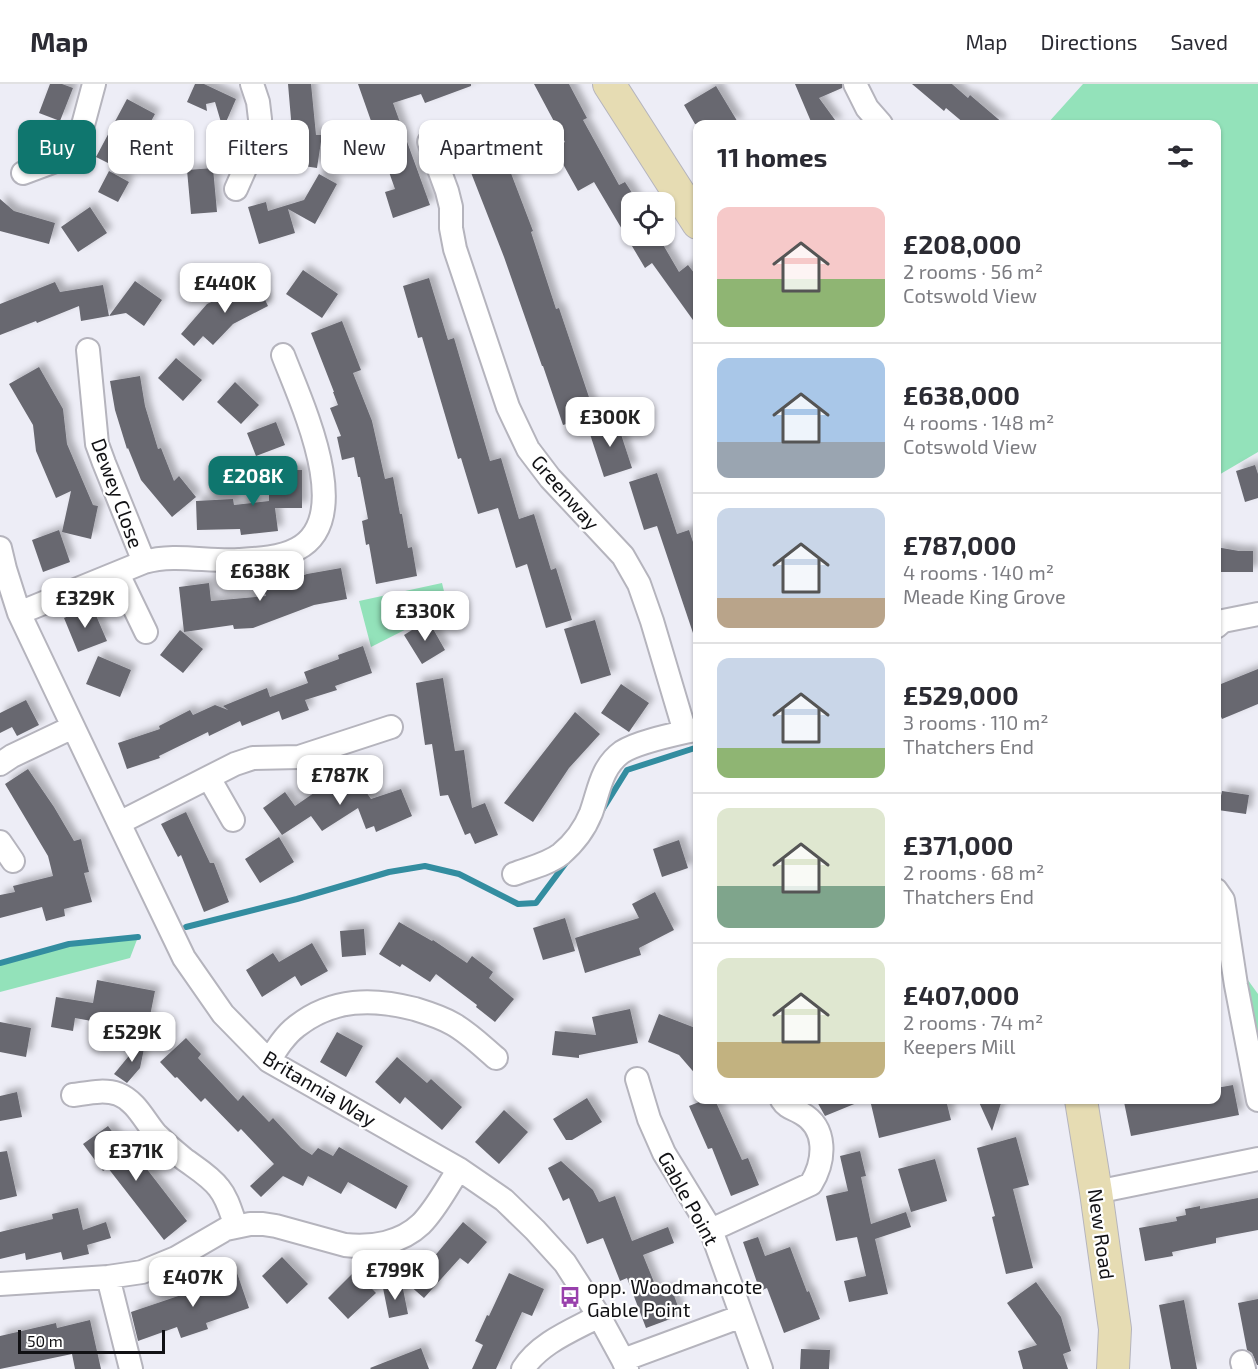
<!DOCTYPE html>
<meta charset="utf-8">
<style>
:root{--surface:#fff;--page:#f2f2f3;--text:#2b2b33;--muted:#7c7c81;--line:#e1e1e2;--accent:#0f766e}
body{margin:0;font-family:"Exo 2",sans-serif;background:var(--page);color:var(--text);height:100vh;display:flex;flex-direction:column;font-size:22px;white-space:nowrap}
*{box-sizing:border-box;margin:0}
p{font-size:20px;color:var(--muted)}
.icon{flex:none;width:33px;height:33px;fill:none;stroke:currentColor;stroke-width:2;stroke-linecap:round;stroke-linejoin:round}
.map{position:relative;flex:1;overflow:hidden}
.sheet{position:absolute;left:693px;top:36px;width:528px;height:984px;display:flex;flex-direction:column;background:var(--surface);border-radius:12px;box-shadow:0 2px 4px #0004}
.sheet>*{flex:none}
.top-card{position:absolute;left:18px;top:36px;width:570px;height:54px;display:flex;gap:12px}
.fabs{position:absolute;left:621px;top:108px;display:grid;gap:12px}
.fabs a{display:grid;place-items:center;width:54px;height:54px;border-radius:12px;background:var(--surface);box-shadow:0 2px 4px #0004;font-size:30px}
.scale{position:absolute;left:18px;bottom:15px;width:147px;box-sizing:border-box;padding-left:6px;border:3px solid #111114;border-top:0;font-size:16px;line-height:21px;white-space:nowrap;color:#111114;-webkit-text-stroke:4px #fff;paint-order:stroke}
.price{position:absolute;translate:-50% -51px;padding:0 14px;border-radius:12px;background:#fff;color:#222;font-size:20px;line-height:39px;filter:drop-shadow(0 2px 3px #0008)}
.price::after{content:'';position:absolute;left:50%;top:36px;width:18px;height:14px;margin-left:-9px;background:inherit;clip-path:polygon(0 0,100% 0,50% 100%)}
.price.selected{background:var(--accent);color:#fff}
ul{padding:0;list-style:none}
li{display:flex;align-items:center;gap:18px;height:150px;padding:0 24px}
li+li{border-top:2px solid var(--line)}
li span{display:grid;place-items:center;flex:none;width:168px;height:120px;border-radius:12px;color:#555}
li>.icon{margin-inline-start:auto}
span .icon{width:72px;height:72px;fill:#fffc;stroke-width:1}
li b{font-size:26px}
h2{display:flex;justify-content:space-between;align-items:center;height:72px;padding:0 24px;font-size:26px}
.pill{padding:0 21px;border-radius:12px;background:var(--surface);box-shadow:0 2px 4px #0004;font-size:21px;line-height:54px}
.pill.selected{background:var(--accent);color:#fff}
header{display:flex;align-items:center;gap:36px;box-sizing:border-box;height:84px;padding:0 30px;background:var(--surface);border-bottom:2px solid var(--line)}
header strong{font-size:28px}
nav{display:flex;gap:33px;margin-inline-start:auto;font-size:21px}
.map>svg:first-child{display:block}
.green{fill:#93e2ba}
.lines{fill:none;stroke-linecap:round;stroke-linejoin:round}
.stream{stroke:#338da0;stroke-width:6}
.building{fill:#686870;filter:url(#shadow)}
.street-casing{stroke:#b5b4bd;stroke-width:26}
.secondary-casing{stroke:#b5b4bd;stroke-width:34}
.street{stroke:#fff;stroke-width:22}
.secondary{stroke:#e6dcb3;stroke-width:32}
.labels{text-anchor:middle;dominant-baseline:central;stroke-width:4.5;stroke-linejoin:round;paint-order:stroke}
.street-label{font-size:20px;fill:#111114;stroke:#fff}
.poi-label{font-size:20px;fill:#111114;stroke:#fff;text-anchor:start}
</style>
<header>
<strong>Map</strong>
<nav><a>Map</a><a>Directions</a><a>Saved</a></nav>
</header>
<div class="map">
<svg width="1258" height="1285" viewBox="0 0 1258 1285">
<defs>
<filter id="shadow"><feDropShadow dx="5.5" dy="-5.5" stdDeviation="3" flood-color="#0004"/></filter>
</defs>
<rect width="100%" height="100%" fill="#ededf6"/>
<path class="green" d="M1083 0H1258V368L1217 392 1216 40H1047Z
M442 499 448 524 371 563 359 517Z
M1216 806 1232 874 1258 910V1015L1237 901 1217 884Z
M138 853 130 874 0 908V878L69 860Z"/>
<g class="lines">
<path class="stream" d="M601 728 627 686 698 663
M186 843 297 815 389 788 425 782 459 790 518 820 536 819 568 776
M0 879 69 860 138 853"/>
</g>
<path class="building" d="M50 0H62L73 4 60 37 39 29Z
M195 0H204L236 15 223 45 215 18 206 20 207 27 187 18Z
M288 0H311L316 51H322L317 84 284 79 291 35Z
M358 0H471V2L425 19 421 10 393 19 430 121 393 134 385 108 395 105Z
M534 0H569L587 34 583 36 619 101 625 98 638 118H632V152H658L679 188 688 181 698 194V243L652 179 645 184 594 98 578 107 554 64 565 58Z
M795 0H842V4L819 14 838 40H812Z
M912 0H952L968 14 970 11 1004 40H965L946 24 944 27Z
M716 2 739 40H695L684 21Z
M127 15 155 30 124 87 96 73Z
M496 50 533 147 531 148 556 225 559 224 595 331 563 341 543 282H542L504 173 461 63Z
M213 84 217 128 191 130 187 86Z
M109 87 129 98 118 118 98 108Z
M319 90 337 100 315 140 288 125 295 149 259 160 248 123 266 118 268 127 304 116Z
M0 115 14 127 55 139 49 160 0 147Z
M90 123 107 149 78 168 61 143Z
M303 186 338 210 322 234 286 210Z
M429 194 448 256 454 254 490 377 501 374 519 435 534 430 551 486 556 484 572 536 546 544 527 480 516 484 498 424 478 430 461 374 458 375 422 253 418 254 403 202Z
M135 197 162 216 144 242 126 229 109 232Z
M256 197 268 222 233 240 213 261 203 252 194 262 181 250 207 220Z
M55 198 60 208 103 201 109 232 81 237 79 222 37 239 36 237 0 251V220Z
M342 237 361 286 353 289 372 337 385 395 393 393 400 430H402L408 464 412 463 417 492 376 500 369 460 366 461 362 437 368 435 360 393H358L354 373 342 376 337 353 341 352 330 324 338 321 333 308H334L311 249Z
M176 274 202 296 183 317 158 294Z
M39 283 63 325 67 360 93 421 98 422 91 455 62 448 71 407 56 414 36 367 33 341 9 300Z
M140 292 145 322 158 365 161 364 174 397 179 392 196 413 172 433 141 396 128 364 127 365 115 326 110 297Z
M235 298 259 321 241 340 217 318Z
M616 335 632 384 604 393 588 344Z
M276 338 285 361 256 372 247 349Z
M1255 381 1258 390V414L1245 418 1236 387Z
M269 386H302V424H275L278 447 241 451 240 445 197 446 196 417 233 415 234 421 269 417Z
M657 389 677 450 689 446 698 473V555H695L657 442 644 446 629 398Z
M59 446 70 478 43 488 32 456Z
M1216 463 1239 467H1253V488H1216Z
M341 484 347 515 314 521 253 544 234 545 233 541 184 548 179 503 209 499 211 517 266 512 264 506 307 490Z
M92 522 107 557 78 568 64 534Z
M428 536 445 566 422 580 404 551Z
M595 536 611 591 581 600 564 545Z
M180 546 203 565 183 589 160 571Z
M363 562 372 589 335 602 337 606 305 616 309 626 282 636 279 627 242 642 240 637 209 652 208 648 159 672 160 674 127 685 118 659 160 645 159 642 190 626 193 631 215 621 228 626 223 622 267 604 270 613 308 599 304 588 339 575 338 571Z
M98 572 131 586 120 613 86 600Z
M1258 585V620L1222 635 1216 622V602Z
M443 594 455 667 464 666 472 724 485 719 498 751 475 760 470 749 465 751 448 711 440 712 432 660 425 661 416 599Z
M621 600 649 619 629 648 601 629Z
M26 616 39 641 17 652 12 643 0 649V629Z
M575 628 600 650 569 684 533 738 504 719Z
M347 681 371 715 401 705 412 732 376 748 374 742 366 745 358 724 322 747 311 732 282 751 263 724 285 708 295 722 343 689 341 684Z
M28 685 54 723 74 757 81 755 89 788 84 789 92 818 64 825 65 832 46 837 42 823 0 834V811L15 808 13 802 53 792 48 772 5 700Z
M1222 707 1249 711 1246 730 1218 726Z
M186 728 210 779H214L229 818 204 828 181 771 178 773 161 740Z
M279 753 294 778 260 799 245 775Z
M679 756 688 784 662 793 653 765Z
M655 808 674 846 639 864 641 871 585 889 575 854 639 834 632 820Z
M565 834 575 867 543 876 533 844Z
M399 838 432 857 433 856 467 879 472 872 493 888 489 894 514 915 495 938 476 923 477 921 436 890 430 898 402 880 400 883 379 870Z
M364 845 366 871 342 873 340 847Z
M312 859 328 887 301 902 295 892 262 913 246 886 273 869 279 878Z
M97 896 155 907 147 947 75 934 73 947 51 943 56 913 93 919Z
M630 925 638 959 579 971V974L552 971 555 947 596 951 592 933Z
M659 930 698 945V993L679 971 648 958Z
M0 938 31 944 26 973 0 968Z
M337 948 363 962 346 993 320 978Z
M147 950 140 984 127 999 114 990Z
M186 954 201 970 198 974 238 1017 243 1011 269 1038 273 1034 301 1064 312 1071 318 1064 333 1072 339 1063 408 1102 396 1125 348 1098 341 1110 308 1092 303 1102 283 1092 261 1113 250 1102 274 1080 241 1045 238 1048 205 1014 201 1018 177 993 175 994 160 978Z
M397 973 427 999 431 995 462 1023 442 1046 405 1013 400 1020 375 998Z
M1233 1001 1239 1031 1131 1052 1124 1018 1135 1016H1216V1004Z
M17 1008 22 1033 0 1037V1012Z
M587 1014 602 1038 572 1056H566L553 1035Z
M704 1016H715L742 1076 748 1074 759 1101 731 1112 712 1064 708 1065 689 1022Z
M816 1016H864L825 1032Z
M870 1016H946L951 1036 879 1054Z
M978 1016H1002L992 1047Z
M504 1026 528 1048 499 1080 475 1058Z
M108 1042 132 1074 136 1071 187 1137 164 1156 108 1084 103 1087 83 1060Z
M1016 1053 1029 1101 1013 1105 1033 1184 1006 1190 992 1133 995 1132 977 1064Z
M7 1067 17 1112 0 1116V1068Z
M860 1067 866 1092 861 1093 871 1140 906 1128 911 1143 875 1155 888 1210 849 1218 844 1197 866 1192 857 1153 836 1157 826 1112 848 1107 840 1072Z
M935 1075 947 1117 911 1128 898 1085Z
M561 1077 593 1106 599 1118 615 1112 632 1157 668 1143 674 1159 643 1171 658 1208 671 1203 681 1231 646 1244 627 1194 620 1197 603 1154 587 1160 569 1114 563 1117 548 1084Z
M1258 1114V1146L1216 1154V1159L1172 1168 1173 1172 1145 1177 1139 1144 1177 1137 1176 1133 1186 1131 1185 1125 1200 1122V1125Z
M78 1124 83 1146 106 1138 111 1154 87 1161 89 1170 63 1176 61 1168 26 1176 25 1169 0 1175V1148L53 1135 52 1130Z
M463 1138 487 1158 468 1180 460 1174 424 1214 401 1194 420 1173 428 1180Z
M758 1153 765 1172 790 1163 807 1208 809 1207 820 1235 784 1249 767 1204 760 1207 743 1158Z
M282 1173 308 1200 287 1220 262 1192Z
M235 1183 249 1224 206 1239 208 1245 181 1254 177 1243 138 1257 131 1228 211 1201 208 1192Z
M355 1187 376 1209 348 1235 328 1214Z
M509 1189 544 1205 532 1232 522 1228 496 1285H472L483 1261 475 1257 487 1231 489 1232Z
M1036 1198 1061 1233 1071 1267 1063 1270 1068 1285H1023L1018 1267 1037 1261 1007 1219Z
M402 1200 408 1230 389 1234 383 1204Z
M1258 1215V1281H1257L1252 1269 1247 1266 1238 1219Z
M1184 1216 1197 1285H1171L1159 1221Z
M90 1236 101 1285H75L72 1270 0 1285V1252L56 1239 57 1244Z
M421 1264 429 1285H371L370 1284Z
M801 1265 830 1266 829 1285H800Z"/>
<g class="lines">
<defs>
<path id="street" d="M855 0 867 24 881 40
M429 58 447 107 451 123V144L455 165 508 323 528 365 550 394 623 472 639 500 652 537 685 648
M23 89 58 76 83 41 94 0
M236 105 260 51V35L258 18 252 0
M88 266 97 360 104 379 144 478
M0 464 5 485 19 529 119 739 184 874 223 930 269 977 459 1085 504 1116 535 1146 565 1179 599 1232 623 1276 627 1285
M118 490 146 548
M19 529 144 478C175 469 207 478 239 476 258 475 280 474 297 465 357 434 300 316 283 271
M1216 543 1223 537 1258 530
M0 680 12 672 73 643
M209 694 233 736
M119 739 235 680 253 674 299 673 391 643
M0 758 13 777
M514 790C530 784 548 780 561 770 574 759 585 744 591 729 599 707 601 683 622 668 639 657 677 650 698 645
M1216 806 1223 816 1236 901 1258 1016
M269 977C277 964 285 951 297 942 333 914 373 914 415 925 428 929 441 933 453 940 469 949 483 963 496 974
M637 995 649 1035 664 1069 711 1146 761 1285
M73 1011C88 1009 104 1005 118 1010 136 1017 144 1036 156 1050 165 1059 174 1067 184 1075 196 1084 210 1092 219 1104 228 1115 231 1129 236 1142
M1096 1108 1258 1075
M711 1146 811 1100C825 1077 828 1044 801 1029 793 1024 787 1024 782 1016
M108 1193 131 1285
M0 1200 108 1193 142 1188 176 1174 226 1145 250 1140H263L276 1142 345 1161C372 1164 401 1159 421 1140 436 1125 447 1103 459 1085
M623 1276 742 1232
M1242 1278 1244 1285
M523 1285C539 1259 573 1246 599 1232"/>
<path id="secondary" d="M609 0 698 139
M1081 1016 1096 1108 1115 1245 1113 1285"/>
</defs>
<use href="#street" class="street-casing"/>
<use href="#secondary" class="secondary-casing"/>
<use href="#street" class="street"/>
<use href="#secondary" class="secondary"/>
</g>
<defs>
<symbol id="bus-bare" viewBox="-9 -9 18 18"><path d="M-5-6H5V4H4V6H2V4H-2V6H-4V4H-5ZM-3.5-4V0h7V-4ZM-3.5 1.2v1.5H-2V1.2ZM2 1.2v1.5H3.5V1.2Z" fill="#9840ac" stroke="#fff" stroke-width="2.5" paint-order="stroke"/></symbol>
</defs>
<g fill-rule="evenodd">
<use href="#bus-bare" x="555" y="1198" width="30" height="30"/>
</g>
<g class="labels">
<g class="street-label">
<text transform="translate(566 408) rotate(49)">Greenway</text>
<text transform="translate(118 409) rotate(70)">Dewey Close</text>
<text transform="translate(320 1004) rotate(31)">Britannia Way</text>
<text transform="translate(689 1114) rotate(61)">Gable Point</text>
<text transform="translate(1102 1150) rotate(82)">New Road</text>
</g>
<g class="poi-label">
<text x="587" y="1202">opp. Woodmancote<tspan x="587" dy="23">Gable Point</tspan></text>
</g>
</g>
</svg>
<div class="fabs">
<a><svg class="icon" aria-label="locate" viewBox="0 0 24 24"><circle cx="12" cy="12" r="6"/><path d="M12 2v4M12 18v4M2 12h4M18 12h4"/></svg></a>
</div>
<div class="scale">50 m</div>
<b class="price" style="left:225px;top:230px">£440K</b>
<b class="price" style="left:610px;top:364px">£300K</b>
<b class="price selected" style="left:253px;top:423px">£208K</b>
<b class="price" style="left:260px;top:518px">£638K</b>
<b class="price" style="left:85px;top:545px">£329K</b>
<b class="price" style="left:425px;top:558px">£330K</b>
<b class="price" style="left:340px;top:722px">£787K</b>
<b class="price" style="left:132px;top:979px">£529K</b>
<b class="price" style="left:136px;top:1098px">£371K</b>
<b class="price" style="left:395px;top:1217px">£799K</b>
<b class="price" style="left:193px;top:1224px">£407K</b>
<div class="top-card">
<a class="pill selected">Buy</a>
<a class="pill">Rent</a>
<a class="pill">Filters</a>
<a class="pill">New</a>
<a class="pill">Apartment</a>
</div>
<section class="sheet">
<h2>11 homes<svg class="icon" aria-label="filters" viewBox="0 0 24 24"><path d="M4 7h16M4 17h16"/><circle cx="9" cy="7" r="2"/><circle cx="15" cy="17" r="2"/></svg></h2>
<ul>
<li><span style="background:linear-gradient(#f6c9c9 60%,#8fb573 0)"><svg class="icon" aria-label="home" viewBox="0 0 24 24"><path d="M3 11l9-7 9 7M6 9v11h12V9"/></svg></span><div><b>£208,000</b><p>2 rooms · 56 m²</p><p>Cotswold View</p></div></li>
<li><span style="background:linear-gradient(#a9c7e8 70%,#9aa5b1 0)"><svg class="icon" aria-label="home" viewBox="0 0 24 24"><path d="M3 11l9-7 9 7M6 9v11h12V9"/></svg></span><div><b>£638,000</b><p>4 rooms · 148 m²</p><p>Cotswold View</p></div></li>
<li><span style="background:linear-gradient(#c9d6e8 75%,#b9a48a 0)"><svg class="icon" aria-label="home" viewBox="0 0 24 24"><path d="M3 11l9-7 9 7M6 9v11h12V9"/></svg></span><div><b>£787,000</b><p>4 rooms · 140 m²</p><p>Meade King Grove</p></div></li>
<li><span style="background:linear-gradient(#c9d6e8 75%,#8fb573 0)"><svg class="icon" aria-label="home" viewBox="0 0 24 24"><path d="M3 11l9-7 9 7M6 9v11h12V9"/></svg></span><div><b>£529,000</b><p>3 rooms · 110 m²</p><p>Thatchers End</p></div></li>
<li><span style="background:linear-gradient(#dfe7d0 65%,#7fa58c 0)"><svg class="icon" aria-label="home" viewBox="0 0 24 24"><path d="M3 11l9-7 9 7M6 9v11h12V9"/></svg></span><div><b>£371,000</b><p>2 rooms · 68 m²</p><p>Thatchers End</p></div></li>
<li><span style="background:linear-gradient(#dfe7d0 70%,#c2b280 0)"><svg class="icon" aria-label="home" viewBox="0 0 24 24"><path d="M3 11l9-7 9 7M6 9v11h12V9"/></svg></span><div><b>£407,000</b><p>2 rooms · 74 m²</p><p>Keepers Mill</p></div></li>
</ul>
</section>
</div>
